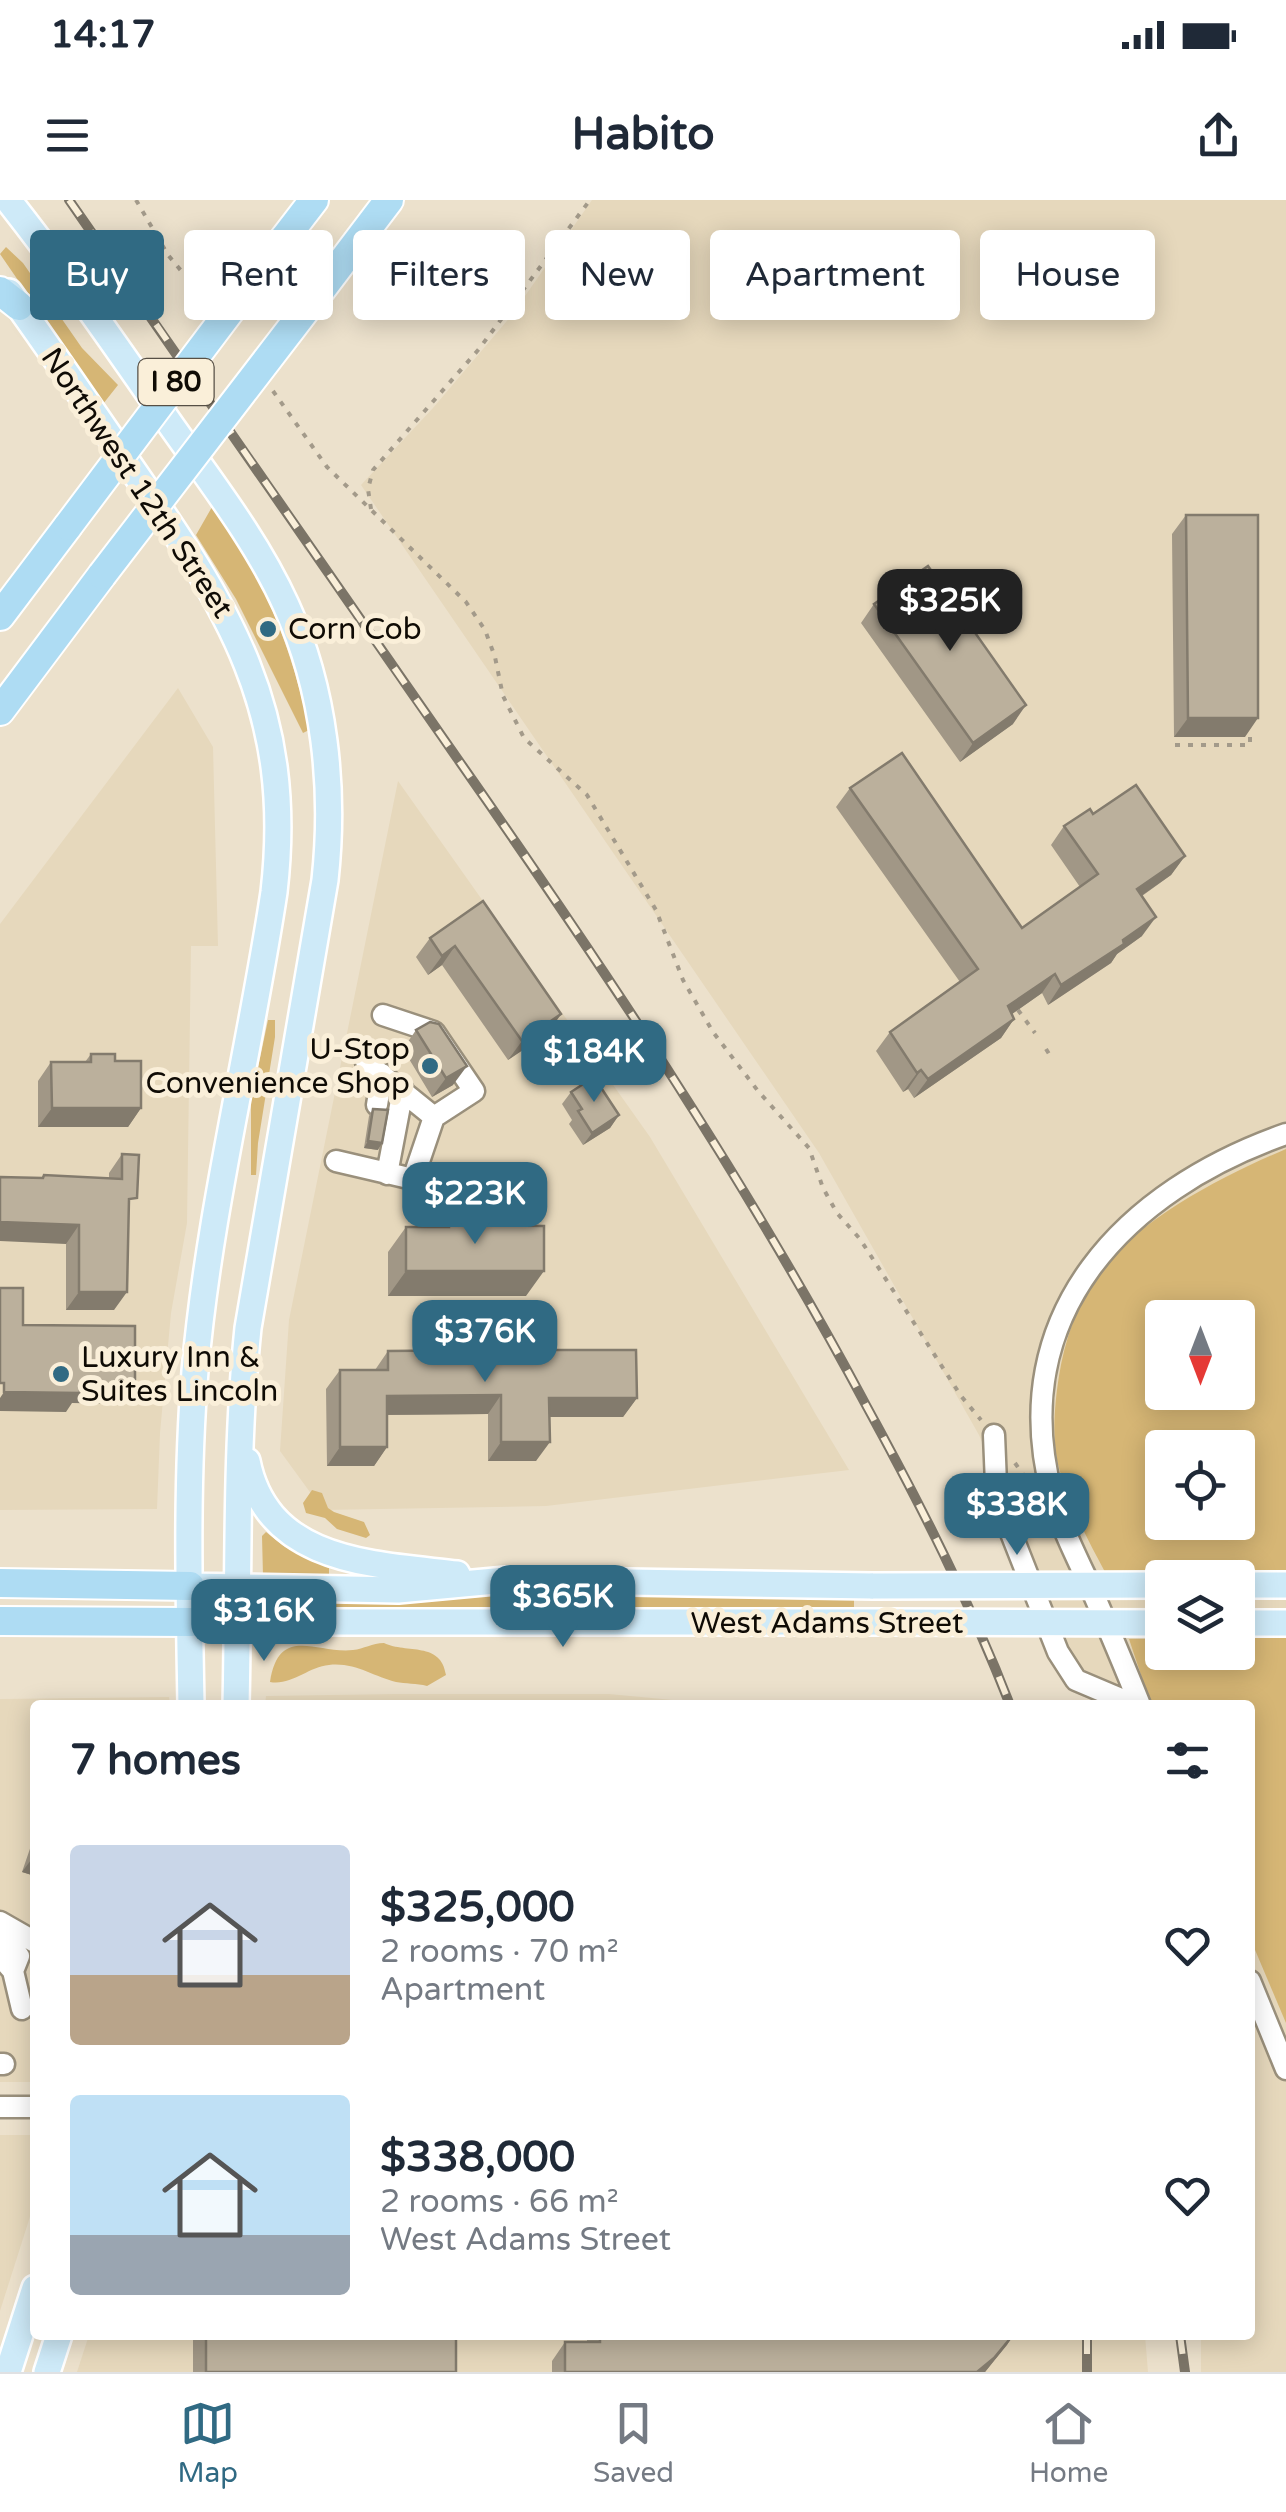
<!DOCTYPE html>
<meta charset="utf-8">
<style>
:root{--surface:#fff;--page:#f6f6f7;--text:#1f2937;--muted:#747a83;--line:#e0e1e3;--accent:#306a83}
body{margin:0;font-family:"Varela Round",sans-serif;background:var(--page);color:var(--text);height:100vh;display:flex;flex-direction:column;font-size:38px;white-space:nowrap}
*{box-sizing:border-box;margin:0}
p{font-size:32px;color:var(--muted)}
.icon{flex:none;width:55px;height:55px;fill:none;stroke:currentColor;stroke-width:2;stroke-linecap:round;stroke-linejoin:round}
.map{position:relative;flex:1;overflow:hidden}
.side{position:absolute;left:30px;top:1500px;width:1225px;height:640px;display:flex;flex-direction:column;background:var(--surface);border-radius:10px;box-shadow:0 5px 25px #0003}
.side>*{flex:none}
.guide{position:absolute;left:30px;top:30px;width:1228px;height:90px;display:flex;gap:20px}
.needle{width:65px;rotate:180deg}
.fabs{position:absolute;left:1145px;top:1100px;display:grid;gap:20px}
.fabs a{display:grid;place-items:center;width:110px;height:110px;border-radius:10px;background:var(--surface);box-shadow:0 5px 25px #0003;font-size:50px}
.price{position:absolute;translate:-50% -85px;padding:0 22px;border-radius:20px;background:var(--accent);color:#fff;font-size:32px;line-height:65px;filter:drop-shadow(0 2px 5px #0008)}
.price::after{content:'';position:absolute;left:50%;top:60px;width:30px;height:22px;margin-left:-15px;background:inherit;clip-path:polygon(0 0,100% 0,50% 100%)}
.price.selected{background:#222;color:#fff}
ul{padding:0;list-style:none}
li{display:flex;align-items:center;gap:30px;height:250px;padding:0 40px}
li span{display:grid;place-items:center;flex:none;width:280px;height:200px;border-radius:10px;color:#555}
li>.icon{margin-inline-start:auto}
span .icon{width:120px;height:120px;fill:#fffc;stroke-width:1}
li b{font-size:42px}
h2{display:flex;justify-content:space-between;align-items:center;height:120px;padding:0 40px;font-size:42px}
.pill{padding:0 35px;border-radius:10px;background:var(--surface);box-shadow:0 5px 25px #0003;font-size:35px;line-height:90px}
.pill.selected{background:var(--accent);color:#fff}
.status{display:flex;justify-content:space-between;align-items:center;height:70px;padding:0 50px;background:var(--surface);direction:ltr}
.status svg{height:28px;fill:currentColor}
header{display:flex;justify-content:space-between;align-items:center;height:130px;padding:0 40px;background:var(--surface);font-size:45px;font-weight:700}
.dock{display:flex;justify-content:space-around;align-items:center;height:140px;border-top:2px solid var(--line);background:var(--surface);font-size:28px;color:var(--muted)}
.dock a{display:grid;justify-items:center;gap:5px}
.dock .selected{color:var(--accent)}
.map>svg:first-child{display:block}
.built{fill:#e6d8bc;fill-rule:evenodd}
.green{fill:#d6b675;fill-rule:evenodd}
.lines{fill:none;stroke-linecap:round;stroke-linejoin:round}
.minor-casing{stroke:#9a907c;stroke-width:25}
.major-casing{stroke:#fff;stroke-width:30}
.highway-casing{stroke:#fff;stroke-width:32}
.path{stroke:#a39a8a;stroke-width:4;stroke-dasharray:5 8;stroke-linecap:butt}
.minor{stroke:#fff;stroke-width:20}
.major{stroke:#ceeaf8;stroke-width:25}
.highway{stroke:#aedcf3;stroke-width:28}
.rail-casing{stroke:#7b7467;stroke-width:10}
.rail{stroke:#faefd9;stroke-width:6;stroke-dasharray:19;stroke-linecap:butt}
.major-bridge-casing{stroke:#fff;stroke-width:30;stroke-linecap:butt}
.highway-bridge-casing{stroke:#fff;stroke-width:32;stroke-linecap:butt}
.major-bridge{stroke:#ceeaf8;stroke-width:25}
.highway-bridge{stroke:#aedcf3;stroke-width:28}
.wall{fill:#a19786}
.shaded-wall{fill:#837b6d}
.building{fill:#bbb09c;stroke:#837b6d;stroke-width:2.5}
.poi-dot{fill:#306a83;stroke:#faefd9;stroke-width:4}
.labels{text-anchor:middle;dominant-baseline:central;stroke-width:10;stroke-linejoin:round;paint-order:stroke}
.shield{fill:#faefd9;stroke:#564f45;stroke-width:2.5}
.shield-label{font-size:28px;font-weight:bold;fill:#0f0b05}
.street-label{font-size:30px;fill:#0f0b05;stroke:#faefd9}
.poi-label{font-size:30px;fill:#0f0b05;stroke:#faefd9;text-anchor:start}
</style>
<div class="status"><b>14:17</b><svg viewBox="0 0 49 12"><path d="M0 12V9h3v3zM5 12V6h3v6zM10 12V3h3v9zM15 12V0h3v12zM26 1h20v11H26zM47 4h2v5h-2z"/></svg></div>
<header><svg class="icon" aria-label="menu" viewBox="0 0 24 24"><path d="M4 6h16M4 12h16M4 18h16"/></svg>Habito<svg class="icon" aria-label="share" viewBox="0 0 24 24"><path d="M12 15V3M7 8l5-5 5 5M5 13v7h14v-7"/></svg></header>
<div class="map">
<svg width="1286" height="2172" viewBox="0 0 1286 2172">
<rect width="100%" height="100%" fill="#ece1cc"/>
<path class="built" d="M592 0H1286V2172H1201V2135H1250V1505H1093L979 1235 819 953 361 285 433 208 511 116ZM1162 1118H1238V1192H1162ZM1162 1248H1238V1322H1162ZM1162 1378H1238V1452H1162Z
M178 488 213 547 218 746H191L187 1023 171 1113 160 1233 157 1309 0 1310V724Z
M398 581 650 937 849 1270 546 1306 323 1310 280 1251 289 1120Z
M395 1494H609L726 1505H265L266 1496Z
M169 1497 170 1505H35V1882H0V1499Z
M0 1935H35V2001L0 2111Z
M89 2135H1145L1148 2172H77Z"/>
<path class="green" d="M6 47 23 63 82 148 118 185 103 204 0 54Z
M212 307C262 371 293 450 309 530L303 533 236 399 196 335Z
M268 820H275V837L258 943 256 975H251V901Z
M1286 949V1374L1105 1372C1086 1336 1066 1300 1057 1260 1052 1234 1055 1201 1059 1176 1065 1140 1076 1106 1097 1076 1137 1019 1223 976 1286 949ZM1162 1118H1238V1192H1162ZM1162 1248H1238V1322H1162Z
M312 1290 322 1293 328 1308 334 1312 364 1322 370 1335 366 1338 337 1329 325 1318 306 1313 303 1303Z
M266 1332 285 1347 329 1368V1374L263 1376 262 1336Z
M529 1392 854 1398V1412H302L276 1408V1403H402L471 1394Z
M1286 1437V1823L1250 1738V1505H1151L1129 1439H1162V1452H1238V1438Z
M384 1443C407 1454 441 1441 446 1475L427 1486C417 1483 405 1484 396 1482 374 1477 355 1462 329 1465 308 1467 291 1486 270 1482 279 1424 316 1454 353 1450 364 1449 372 1443 384 1443Z"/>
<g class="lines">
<defs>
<path id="minor" d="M383 815 434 832 474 891 434 917
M377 905 382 874
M336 961 413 979 434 917 366 862
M387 974 403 890
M994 1235 996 1284 1011 1333 1058 1452 1076 1480 1135 1505
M1140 1505C1124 1465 1107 1425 1090 1386 1076 1356 1061 1326 1052 1295 1004 1114 1126 990 1286 934
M0 1722 35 1742
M0 1733 19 1756 13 1771 22 1809
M0 1756 13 1771
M1250 1781 1286 1869
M0 1864H4
M0 1907H35"/>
<path id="major" d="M8 0C64 71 116 146 168 221 210 281 256 339 286 405 325 490 335 589 325 680L248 1128C235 1254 239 1379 236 1505
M9 92C50 149 90 208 130 266 229 409 295 510 274 692 250 851 209 1010 195 1171 186 1282 189 1394 191 1505
M247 1261C267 1363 373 1364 457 1374
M1238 1385H1286
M190 1386 398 1390 506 1380 873 1386
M191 1422H887
M1238 1423H1286
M8 2172 35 2088
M47 2172 59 2135"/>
<path id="highway" d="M284 39 314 0
M0 91 19 106
M320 91 389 0
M0 416 68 326
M0 511 102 375
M0 1383 190 1386
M0 1421 191 1422"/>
</defs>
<use href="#minor" class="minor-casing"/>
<use href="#major" class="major-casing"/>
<use href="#highway" class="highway-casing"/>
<path class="path" d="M136 0 168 55 208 103
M273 191 327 267 466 402 485 430 495 457 503 496 524 538 587 595 656 710 683 780 713 832 758 891 809 948 823 988 837 1013 860 1039 961 1196 981 1220
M371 309 368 289 373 270 479 149 590 0
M1175 545H1250V530
M1018 810 1035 833
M1046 849 1051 857
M1015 1263 1030 1284"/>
<use href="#minor" class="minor"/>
<use href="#major" class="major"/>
<use href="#highway" class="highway"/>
<defs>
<path id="rail" d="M69 0C199 185 327 372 457 558 604 768 746 980 867 1207 920 1304 970 1402 1010 1505
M1087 2135V2172
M1180 2135 1185 2172"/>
</defs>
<use href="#rail" class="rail-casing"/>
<use href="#rail" class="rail"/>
<defs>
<path id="major-bridge" d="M873 1386 1162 1385
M887 1422 1162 1423"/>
<path id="highway-bridge" d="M68 326 284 39
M102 375 320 91"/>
</defs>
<use href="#major-bridge" class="major-bridge-casing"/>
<use href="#highway-bridge" class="highway-bridge-casing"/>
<use href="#major-bridge" class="major-bridge"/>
<use href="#highway-bridge" class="highway-bridge"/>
</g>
<path class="wall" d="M1186 315 1245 537H1174L1172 334Z
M874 404 1013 524 960 562 861 423Z
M850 588 1022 728 1080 687 1051 645 1064 626 1093 614 1185 656 1171 675 1142 696V736L1117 754 1111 763 1048 805 1042 793 1012 814 1014 819 1001 838 914 898 908 889 903 892 876 851 890 832 960 782 836 607Z
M483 701 561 814 548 833 508 860 442 765 428 775 416 757 430 738Z
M416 830 453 885 432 897 403 849Z
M91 854 115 861 141 908 128 927H38V881L51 862H85Z
M571 892 619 915 610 928 583 945 569 924 572 920 562 904Z
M373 909 378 950 364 948 369 916Z
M122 954 129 1009 114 1110H66V1044L41 978 44 975 109 978V973Z
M449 1012 470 1025 526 1096H388V1052L406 1027H439Z
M499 1138 548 1150 637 1198 623 1217H549L536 1261H488V1214L387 1215V1247L374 1266H327L326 1189 340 1170H375L388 1151H490Z
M35 1634V1676L22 1672Z
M193 2135H456V2172H193Z
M587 2135H1014L985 2172H552V2161L565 2142H587Z"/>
<path class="shaded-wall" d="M1026 505 1013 524 960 562 973 543Z
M1188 518H1258L1245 537H1174Z
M1185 656 1171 675 1124 708 1137 689Z
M1156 717 1142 736 1117 754 1111 763 1048 805 1061 785Z
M455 746 442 765 428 775 442 756Z
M1055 774 1042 793 995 826 1008 806Z
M561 814 548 833 508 860 522 841Z
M1014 819 1001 838 914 898 928 879Z
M467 866 453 885 432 897 446 878Z
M921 870 908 889 903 892 917 873Z
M52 908H141L128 927H38Z
M619 915 610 928 583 945 592 933Z
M368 941 382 943 378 950 364 948Z
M2 1022 79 1025 66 1044 0 1041V1024Z
M406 1071H544L526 1096H388Z
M79 1092H127L114 1110H66Z
M80 1185H135L121 1204 72 1203 66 1212 0 1211V1198L4 1192Z
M501 1195 488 1214 374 1215 387 1196Z
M549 1198H637L623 1217H536Z
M501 1242H550L536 1261H488Z
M340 1247H387L374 1266H327Z
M31 1660 35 1661V1676L22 1672Z
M1013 2135 1007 2145 985 2172H977Z"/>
<path class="building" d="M1186 315H1258V518H1188Z
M928 366 1026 505 973 543 874 404Z
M902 553 1022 728 1098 674 1064 626 1090 609 1093 614 1136 585 1185 656 1137 689 1156 717 1123 740 1124 744 1061 785 1055 774 1008 806 1014 819 928 879 921 870 917 873 890 832 978 769 850 588Z
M483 701 561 814 522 841 455 746 442 756 430 738Z
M430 822 439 824 467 866 446 878 416 830Z
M91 854H115V861H141V908H52L51 862H91Z
M594 877 619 915 592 933 578 911 582 909 571 892Z
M373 909 388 910 382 943 368 941Z
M122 954 139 955 137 998 129 999 127 1092H79V1025L2 1022V1026H0V977L43 978 44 975 122 979Z
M449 1012H470V1025L544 1026V1071H406V1027H449Z
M0 1088H23V1125L135 1126V1185H80V1193L4 1192V1183H0Z
M549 1137 548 1150H636L637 1198H549L550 1242H501V1195L387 1196V1247H340V1170H388V1151L499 1150V1138Z
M206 2135H456V2172H206Z
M600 2135H1013L994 2158 977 2172H565V2142H600Z"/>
<g class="poi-dot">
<circle cx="268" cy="429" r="10"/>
<circle cx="430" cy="866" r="10"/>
<circle cx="61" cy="1174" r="10"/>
</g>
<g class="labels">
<rect class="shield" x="138.5" y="159" width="75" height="46" rx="8"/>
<g class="shield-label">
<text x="176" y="182">I 80</text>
</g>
<g class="street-label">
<text transform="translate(137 283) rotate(56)">Northwest 12th Street</text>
<text x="827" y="1423">West Adams Street</text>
</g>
<g class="poi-label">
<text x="288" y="429">Corn Cob</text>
<text x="410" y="849" text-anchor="end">U-Stop<tspan x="410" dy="34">Convenience Shop</tspan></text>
<text x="81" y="1157">Luxury Inn &amp;<tspan x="81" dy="34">Suites Lincoln</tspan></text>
</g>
</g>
</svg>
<div class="fabs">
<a><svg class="needle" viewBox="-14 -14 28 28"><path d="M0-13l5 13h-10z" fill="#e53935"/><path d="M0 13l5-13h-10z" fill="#747a83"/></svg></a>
<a><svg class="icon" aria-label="locate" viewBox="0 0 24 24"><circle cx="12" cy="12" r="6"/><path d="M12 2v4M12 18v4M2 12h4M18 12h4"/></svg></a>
<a><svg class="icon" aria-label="layers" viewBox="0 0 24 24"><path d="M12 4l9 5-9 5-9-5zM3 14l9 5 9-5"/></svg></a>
</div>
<b class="price selected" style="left:950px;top:454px">$325K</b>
<b class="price" style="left:594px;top:905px">$184K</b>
<b class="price" style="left:475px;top:1047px">$223K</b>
<b class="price" style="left:485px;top:1185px">$376K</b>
<b class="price" style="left:1017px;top:1358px">$338K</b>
<b class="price" style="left:563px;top:1450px">$365K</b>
<b class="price" style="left:264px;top:1464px">$316K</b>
<div class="guide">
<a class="pill selected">Buy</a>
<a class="pill">Rent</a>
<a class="pill">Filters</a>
<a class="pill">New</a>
<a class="pill">Apartment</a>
<a class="pill">House</a>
</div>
<section class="side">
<h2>7 homes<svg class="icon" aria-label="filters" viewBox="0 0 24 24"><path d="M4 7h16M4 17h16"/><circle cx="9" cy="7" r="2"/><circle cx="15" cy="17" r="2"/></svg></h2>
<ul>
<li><span style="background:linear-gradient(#c9d6e8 65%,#b9a48a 0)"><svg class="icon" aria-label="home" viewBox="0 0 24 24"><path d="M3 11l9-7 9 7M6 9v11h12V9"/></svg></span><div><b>$325,000</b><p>2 rooms · 70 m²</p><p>Apartment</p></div><svg class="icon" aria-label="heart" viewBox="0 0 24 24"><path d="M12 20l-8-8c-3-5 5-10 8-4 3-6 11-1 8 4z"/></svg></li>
<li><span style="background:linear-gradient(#bfe0f5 70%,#9aa5b1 0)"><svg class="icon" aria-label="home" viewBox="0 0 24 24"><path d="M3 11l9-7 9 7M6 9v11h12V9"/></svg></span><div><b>$338,000</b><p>2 rooms · 66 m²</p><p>West Adams Street</p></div><svg class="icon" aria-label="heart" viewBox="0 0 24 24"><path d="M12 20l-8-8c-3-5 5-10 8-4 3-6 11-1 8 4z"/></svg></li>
</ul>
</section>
</div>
<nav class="dock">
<a class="selected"><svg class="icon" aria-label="map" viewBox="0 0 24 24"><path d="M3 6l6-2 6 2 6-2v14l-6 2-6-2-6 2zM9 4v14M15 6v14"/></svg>Map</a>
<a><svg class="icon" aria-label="saved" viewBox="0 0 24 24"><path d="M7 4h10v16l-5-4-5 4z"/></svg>Saved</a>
<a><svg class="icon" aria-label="home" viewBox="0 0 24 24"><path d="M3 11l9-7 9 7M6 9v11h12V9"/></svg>Home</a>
</nav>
